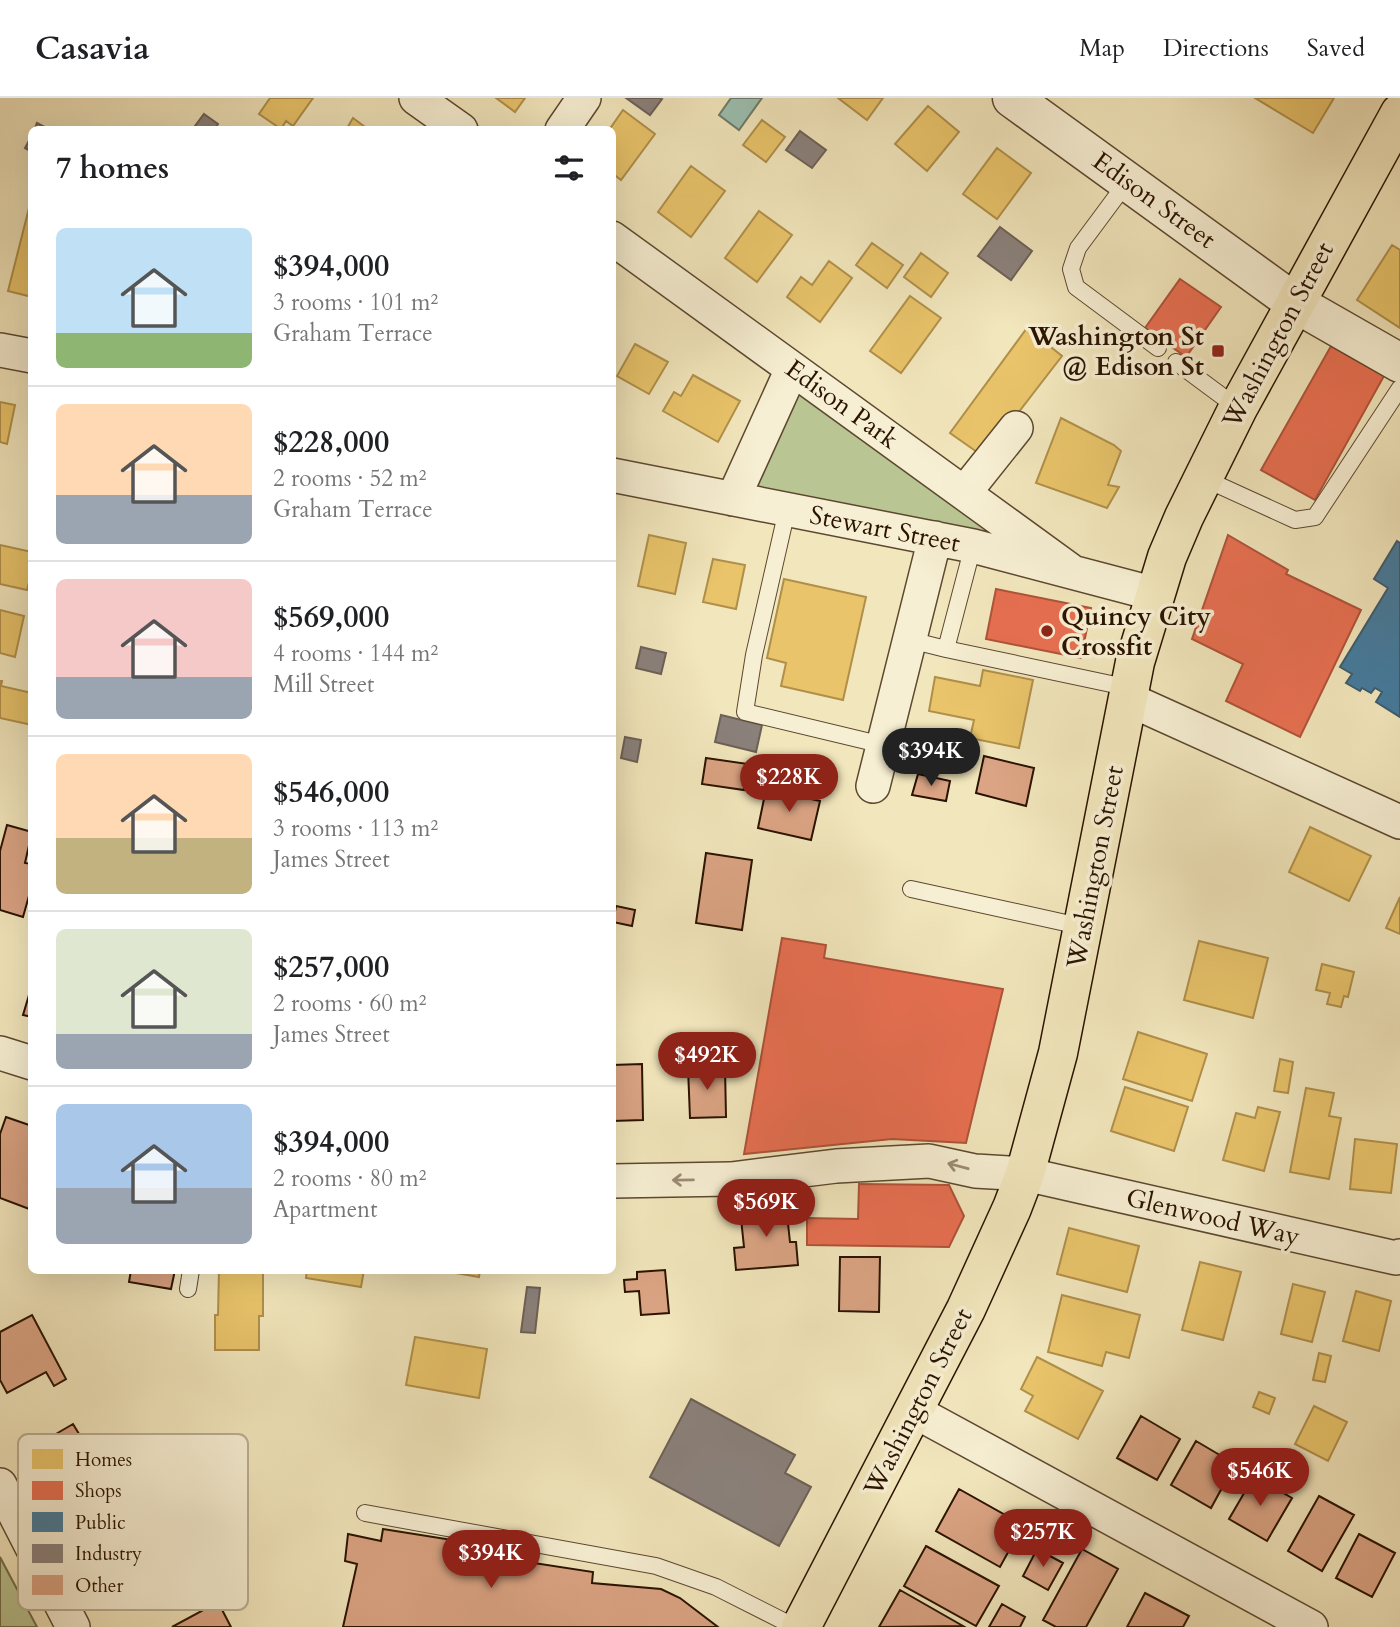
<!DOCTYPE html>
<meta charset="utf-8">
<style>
:root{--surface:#fff;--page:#f2f2f2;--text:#202124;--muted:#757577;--line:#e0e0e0;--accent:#8f2418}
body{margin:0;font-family:Cardo,serif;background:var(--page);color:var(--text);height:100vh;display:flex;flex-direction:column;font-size:26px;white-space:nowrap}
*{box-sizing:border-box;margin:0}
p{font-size:23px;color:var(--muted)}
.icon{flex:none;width:38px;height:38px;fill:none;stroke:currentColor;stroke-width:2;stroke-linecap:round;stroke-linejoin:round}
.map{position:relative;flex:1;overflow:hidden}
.details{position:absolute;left:28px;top:28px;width:588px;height:1148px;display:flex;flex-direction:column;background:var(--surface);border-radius:10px;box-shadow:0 7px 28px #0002}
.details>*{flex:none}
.price{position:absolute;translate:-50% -60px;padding:0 16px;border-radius:24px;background:var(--accent);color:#fff;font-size:23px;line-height:46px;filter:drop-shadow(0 2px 4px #0008)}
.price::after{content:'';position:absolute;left:50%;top:42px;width:21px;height:16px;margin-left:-10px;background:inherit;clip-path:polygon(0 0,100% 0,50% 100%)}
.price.active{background:#222;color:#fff}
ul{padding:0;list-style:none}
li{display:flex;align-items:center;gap:21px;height:175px;padding:0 28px}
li+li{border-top:2px solid var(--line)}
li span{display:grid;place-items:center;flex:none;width:196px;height:140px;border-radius:10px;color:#555}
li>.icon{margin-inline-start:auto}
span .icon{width:84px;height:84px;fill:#fffc;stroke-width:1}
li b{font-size:30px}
h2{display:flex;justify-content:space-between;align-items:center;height:84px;padding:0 28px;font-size:30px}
header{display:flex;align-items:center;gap:42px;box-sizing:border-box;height:98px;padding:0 35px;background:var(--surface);border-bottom:2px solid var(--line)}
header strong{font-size:33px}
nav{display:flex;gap:38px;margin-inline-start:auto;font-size:24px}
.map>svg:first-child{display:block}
.green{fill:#b9c592;stroke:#726c49;stroke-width:2}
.water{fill:#9bc0b1;stroke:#6e7b6a;stroke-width:2}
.homes{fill:#e9c46a;stroke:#b08f4a;stroke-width:2}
.shops{fill:#e76f51;stroke:#ae5339;stroke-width:2}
.public{fill:#457b9d;stroke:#3d5c6e;stroke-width:2}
.industry{fill:#8a817c;stroke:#6d6057;stroke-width:2}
.building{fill:#dba484;stroke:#2a1300;stroke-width:2}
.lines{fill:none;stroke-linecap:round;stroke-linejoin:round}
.service-casing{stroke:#5c482f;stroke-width:18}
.minor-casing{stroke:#5c482f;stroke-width:36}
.tertiary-casing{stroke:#5c482f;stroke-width:41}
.primary-casing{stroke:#2a1300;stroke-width:41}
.service{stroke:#f7efd3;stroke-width:16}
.minor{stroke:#f7efd3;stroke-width:33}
.tertiary{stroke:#f7efd3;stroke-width:38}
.primary{stroke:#f2e6bc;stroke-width:38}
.oneway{stroke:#9b8c74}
.poi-dot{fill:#8f2418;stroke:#f7efd3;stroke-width:2.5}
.labels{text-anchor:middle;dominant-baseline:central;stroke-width:7;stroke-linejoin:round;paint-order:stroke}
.street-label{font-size:26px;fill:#2a1300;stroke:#f7efd3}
.poi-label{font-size:26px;font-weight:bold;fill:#2a1300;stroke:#f7efd3;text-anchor:end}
.key{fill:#f7efd3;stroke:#baad94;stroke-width:2}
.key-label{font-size:19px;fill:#2a1300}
</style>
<header>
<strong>Casavia</strong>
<nav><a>Map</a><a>Directions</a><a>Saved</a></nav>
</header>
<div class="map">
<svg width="1400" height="1529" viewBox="0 0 1400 1529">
<rect width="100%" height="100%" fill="#f2e6bc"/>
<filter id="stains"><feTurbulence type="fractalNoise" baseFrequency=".00286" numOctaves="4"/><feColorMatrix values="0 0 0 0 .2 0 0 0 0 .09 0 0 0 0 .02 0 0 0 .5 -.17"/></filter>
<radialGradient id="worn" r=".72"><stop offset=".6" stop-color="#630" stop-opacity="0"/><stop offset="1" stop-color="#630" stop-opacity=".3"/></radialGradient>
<path class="green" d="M799 285 1007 444 754 394Z
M0 1459 37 1529H0Z"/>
<path class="water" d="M731 0H762L739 32 719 17Z"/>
<path class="homes" d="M270 0H313L293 28 286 23 281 31 259 16Z
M496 0H525L515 14Z
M838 0H883L867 22Z
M1255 0H1334L1313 35Z
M928 8 959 34 927 73 895 46Z
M623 12 655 36 621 82 612 75V32H609Z
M353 20 369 32H346Z
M762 22 785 39 766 64 743 47Z
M997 50 1031 75 997 121 963 96Z
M691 68 725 93 691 139 658 114Z
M30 106H32V199L8 193Z
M759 113 792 137 757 184 725 160Z
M872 145 903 167 887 190 856 167Z
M1392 147 1400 152V230L1357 202Z
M921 155 948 175 931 199 904 179Z
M829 163 852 180 820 224 787 199 801 179 812 187Z
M910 198 941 220 901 275 870 253Z
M1027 230 1062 258 984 359 950 335Z
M635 246 668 264 649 296 617 278Z
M693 277 740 303 718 344 663 313 674 294 681 298Z
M0 304 15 307 7 346 0 344Z
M1061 320 1114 347 1121 353 1108 387 1119 389 1107 410 1036 385Z
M649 437 686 445 675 496 638 488Z
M0 447 32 454V473L27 492 0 486Z
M713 461 745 467 736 511 703 504Z
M784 481 866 499 843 602 781 588 786 565 767 560Z
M0 512 24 518 15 559 0 555Z
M983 572 1033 582 1019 650 970 640 974 622 929 613 935 579 980 588Z
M0 583H2L1 588 32 595V627L0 620Z
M1310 729 1371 758 1349 803 1289 774Z
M1400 799V836L1386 830Z
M1199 843 1268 860 1253 920 1184 902Z
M1322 866 1354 874 1348 899 1344 898 1341 909 1327 906 1330 895 1316 892Z
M1138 934 1207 956 1192 1003 1123 981Z
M1280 961 1293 964 1288 995 1274 993Z
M1125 989 1188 1009 1174 1053 1111 1033Z
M1306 990 1334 995 1329 1018 1341 1020 1329 1081 1290 1074Z
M1258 1009 1280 1014 1264 1073 1223 1062 1236 1015 1255 1020Z
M1355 1041 1397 1046 1391 1095 1350 1091Z
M1069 1130 1139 1148 1127 1194 1057 1176Z
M1200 1164 1241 1174 1223 1242 1182 1232Z
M219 1172H263V1218H259V1252H215V1217H218Z
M307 1172H364L361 1189 306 1180Z
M439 1172H480L479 1179Z
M1293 1186 1325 1194 1312 1244 1281 1236Z
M1356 1193 1391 1203 1379 1253 1343 1243Z
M1062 1197 1140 1217 1129 1260 1106 1254 1102 1268 1048 1254Z
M415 1239 487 1251 479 1300 406 1287Z
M1319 1255 1331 1258 1325 1284 1313 1282Z
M1037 1259 1103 1293 1078 1341 1025 1313 1033 1298 1021 1291Z
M1259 1294 1275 1300 1269 1316 1253 1309Z
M1314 1308 1347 1324 1328 1363 1295 1346Z"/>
<path class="shops" d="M1180 181 1221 209 1186 259 1145 230Z
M1331 248 1384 278 1315 402 1261 372Z
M1228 437 1288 472 1286 476 1361 512 1300 639 1226 603 1243 566 1192 541Z
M996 491 1091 510 1081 560 986 541Z
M782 840 826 847 824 860 1003 891 966 1045 892 1041 744 1056Z
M859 1086 949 1087 964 1118 949 1149 807 1147V1120L858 1121Z"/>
<path class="public" d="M1397 443 1400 445V619L1376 604 1382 594 1375 590 1371 595 1362 590 1360 593 1346 585 1352 576 1340 569 1388 490 1374 481Z"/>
<path class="industry" d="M626 0H660L662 1 650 17Z
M204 16 218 26 214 32H192Z
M37 25 50 32H34Z
M800 33 826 52 812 70 786 52Z
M32 37V54L25 50Z
M1000 129 1032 153 1011 182 978 158Z
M641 549 666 555 661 576 636 570Z
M721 617 762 627 756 654 715 644Z
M625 639 641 642 637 664 621 660Z
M527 1189 540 1190 535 1235 521 1234Z
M691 1301 795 1357 785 1375 811 1389 779 1448 650 1379Z"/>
<path class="building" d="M984 658 1034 670 1026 708 976 695Z
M706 660 748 666 744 692 702 686Z
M918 676 950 683 946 703 912 697Z
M766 691 820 703 811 742 758 730Z
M7 727 32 734 25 765 32 766V787L23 819 0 812V753Z
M706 755 752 762 742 832 696 825Z
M616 808 635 812 632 828 613 824Z
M32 887V919L23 917Z
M642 966 643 1022 612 1023V967Z
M725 969 726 1019 690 1020 688 970Z
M6 1019 32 1028V1112L0 1100V1036Z
M786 1107 790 1144H796L798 1167 736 1172 734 1150 744 1149 740 1111Z
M840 1159H880L879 1214 839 1213Z
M131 1172H175L171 1191 129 1184Z
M665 1172 669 1215 641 1217 639 1193 625 1194 624 1182 637 1181V1174Z
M32 1217 66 1281 54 1288 46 1274 7 1295 0 1282V1234Z
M1141 1318 1180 1341 1157 1382 1117 1360Z
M73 1326 99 1369 62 1391 37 1347Z
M1196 1343 1235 1366 1211 1410 1171 1387Z
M1254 1378 1292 1400 1267 1443 1229 1421Z
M959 1391 1023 1427 1000 1469 936 1433Z
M1319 1398 1354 1417 1322 1473 1288 1453Z
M383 1431 490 1448 489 1458 593 1474 592 1485 661 1491 680 1500 718 1529H343L357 1466 345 1463 348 1436 381 1443Z
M1359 1436 1395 1455 1372 1499 1336 1480Z
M926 1448 999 1488 976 1528 904 1488Z
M1037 1451 1063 1465 1048 1492 1023 1478Z
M1082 1451 1118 1471 1086 1529H1056L1043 1522Z
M900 1492 963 1528 879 1529Z
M1145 1495 1189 1518 1183 1529H1127Z
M218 1504 231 1529H172Z
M1002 1506 1025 1519 1020 1529H989Z"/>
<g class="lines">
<defs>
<path id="service" d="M1127 84 1078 150 1071 171 1076 189 1158 250
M1176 264 1238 310
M1203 380 1295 422 1315 419 1400 290
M787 412 754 557 745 614 883 647
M973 448 946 551 1130 590
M910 542 946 551
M911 791 1084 829
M188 1191 191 1172
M365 1415 656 1468 716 1489 795 1529"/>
<path id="minor" d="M416 0 461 32
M562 32 584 0
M612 140 1070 472
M0 252 32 258
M612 377 973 448 1155 496
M965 394 1016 330
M733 401 792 271
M1128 601 1400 724
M873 688 935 440
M0 955 32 965
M612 1083 731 1081 836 1068 929 1063 975 1073 1025 1076 1396 1160 1400 1158
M914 1313 1311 1529
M0 1387 73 1529"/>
<path id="tertiary" d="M1012 0 1295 205 1400 265"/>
<path id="primary" d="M801 1529 966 1211 1012 1110 1025 1076 1058 955 1135 564 1167 459 1184 419 1238 310 1400 15"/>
</defs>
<use href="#service" class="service-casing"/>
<use href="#minor" class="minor-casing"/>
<use href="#tertiary" class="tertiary-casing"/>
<use href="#primary" class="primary-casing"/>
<use href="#service" class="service"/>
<use href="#minor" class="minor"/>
<use href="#tertiary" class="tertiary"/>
<use href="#primary" class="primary"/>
</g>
<defs><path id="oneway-shaft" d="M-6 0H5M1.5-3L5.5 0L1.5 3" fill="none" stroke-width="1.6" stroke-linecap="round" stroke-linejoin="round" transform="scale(1.75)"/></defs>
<g class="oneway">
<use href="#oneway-shaft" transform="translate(958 1068) rotate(-165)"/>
<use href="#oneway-shaft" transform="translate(683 1082) rotate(179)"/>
</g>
<g class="poi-dot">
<rect x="1211" y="246" width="14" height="14" rx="3.5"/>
<circle cx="1047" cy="533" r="7"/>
</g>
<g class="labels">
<g class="street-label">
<text transform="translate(1154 102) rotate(36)">Edison Street</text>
<text transform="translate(1278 237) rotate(-62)">Washington Street</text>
<text transform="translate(842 306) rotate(36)">Edison Park</text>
<text transform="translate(885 431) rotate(11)">Stewart Street</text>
<text transform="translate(1095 769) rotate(-79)">Washington Street</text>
<text transform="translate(1213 1119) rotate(13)">Glenwood Way</text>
<text transform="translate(918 1304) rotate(-63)">Washington Street</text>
</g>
<g class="poi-label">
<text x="1204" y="238">Washington St<tspan x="1204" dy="30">@ Edison St</tspan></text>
<text x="1061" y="518" text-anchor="start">Quincy City<tspan x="1061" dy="30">Crossfit</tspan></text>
</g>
</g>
<rect x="18" y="1336" width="230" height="176" rx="10" class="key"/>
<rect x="32" y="1351" width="31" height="20" fill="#e9c46a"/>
<rect x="32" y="1383" width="31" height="19" fill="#e76f51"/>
<rect x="32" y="1414" width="31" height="20" fill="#457b9d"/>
<rect x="32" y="1446" width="31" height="19" fill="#8a817c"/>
<rect x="32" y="1477" width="31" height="20" fill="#dba484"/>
<g class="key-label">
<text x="75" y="1368">Homes</text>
<text x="75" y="1399">Shops</text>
<text x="75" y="1431">Public</text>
<text x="75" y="1462">Industry</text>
<text x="75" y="1494">Other</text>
</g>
<rect width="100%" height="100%" filter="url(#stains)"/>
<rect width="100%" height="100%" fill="url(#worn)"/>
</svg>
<b class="price active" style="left:931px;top:690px">$394K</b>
<b class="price" style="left:789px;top:716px">$228K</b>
<b class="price" style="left:707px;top:994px">$492K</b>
<b class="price" style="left:766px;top:1141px">$569K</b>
<b class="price" style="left:1260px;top:1410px">$546K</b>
<b class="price" style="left:1043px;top:1471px">$257K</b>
<b class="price" style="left:491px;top:1492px">$394K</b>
<section class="details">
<h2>7 homes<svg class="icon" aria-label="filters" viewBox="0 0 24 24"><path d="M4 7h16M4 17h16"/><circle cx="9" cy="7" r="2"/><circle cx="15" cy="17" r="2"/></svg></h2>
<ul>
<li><span style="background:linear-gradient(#bfe0f5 75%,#8fb573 0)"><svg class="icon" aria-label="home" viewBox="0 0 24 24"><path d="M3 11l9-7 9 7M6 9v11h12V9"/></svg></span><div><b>$394,000</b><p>3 rooms · 101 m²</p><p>Graham Terrace</p></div></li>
<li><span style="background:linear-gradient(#ffd9b3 65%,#9aa5b1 0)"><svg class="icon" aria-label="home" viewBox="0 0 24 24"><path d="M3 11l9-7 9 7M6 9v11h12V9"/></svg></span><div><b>$228,000</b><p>2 rooms · 52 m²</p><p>Graham Terrace</p></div></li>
<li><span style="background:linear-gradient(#f6c9c9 70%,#9aa5b1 0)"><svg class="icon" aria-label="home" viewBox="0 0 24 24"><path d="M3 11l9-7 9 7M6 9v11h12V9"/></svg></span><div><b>$569,000</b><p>4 rooms · 144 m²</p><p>Mill Street</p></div></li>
<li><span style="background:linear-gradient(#ffd9b3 60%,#c2b280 0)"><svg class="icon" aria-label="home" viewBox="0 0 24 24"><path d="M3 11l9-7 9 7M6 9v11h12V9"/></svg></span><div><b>$546,000</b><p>3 rooms · 113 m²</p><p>James Street</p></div></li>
<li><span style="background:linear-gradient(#dfe7d0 75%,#9aa5b1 0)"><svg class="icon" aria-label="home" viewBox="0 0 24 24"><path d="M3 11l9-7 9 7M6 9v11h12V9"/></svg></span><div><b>$257,000</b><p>2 rooms · 60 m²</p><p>James Street</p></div></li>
<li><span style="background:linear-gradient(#a9c7e8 60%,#9aa5b1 0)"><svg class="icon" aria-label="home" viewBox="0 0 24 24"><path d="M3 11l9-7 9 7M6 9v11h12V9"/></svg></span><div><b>$394,000</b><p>2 rooms · 80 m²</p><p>Apartment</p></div></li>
</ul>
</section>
</div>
